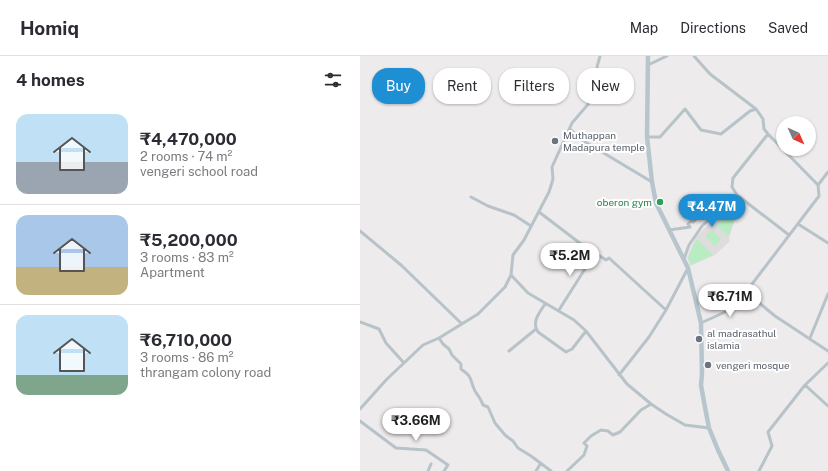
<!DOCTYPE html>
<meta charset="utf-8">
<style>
:root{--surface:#fff;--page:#f2f2f3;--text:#2b2b33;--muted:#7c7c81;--line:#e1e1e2;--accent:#1f8fd4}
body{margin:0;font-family:"Public Sans",sans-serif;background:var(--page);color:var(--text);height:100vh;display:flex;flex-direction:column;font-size:15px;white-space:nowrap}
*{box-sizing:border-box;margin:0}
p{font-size:13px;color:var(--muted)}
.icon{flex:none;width:22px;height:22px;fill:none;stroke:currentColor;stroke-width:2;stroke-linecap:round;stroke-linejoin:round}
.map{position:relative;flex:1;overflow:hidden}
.panel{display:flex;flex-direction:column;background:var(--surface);width:360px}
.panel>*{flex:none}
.guide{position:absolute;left:12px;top:12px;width:380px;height:36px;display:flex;gap:8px}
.needle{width:26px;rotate:135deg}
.tools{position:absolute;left:416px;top:60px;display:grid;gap:8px}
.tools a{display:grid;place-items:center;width:40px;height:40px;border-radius:50%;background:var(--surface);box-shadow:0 1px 3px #0004;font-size:20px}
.price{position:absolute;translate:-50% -34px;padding:0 9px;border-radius:14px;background:#fff;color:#222;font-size:13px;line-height:26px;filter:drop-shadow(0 1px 2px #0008)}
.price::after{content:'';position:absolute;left:50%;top:24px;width:12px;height:9px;margin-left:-6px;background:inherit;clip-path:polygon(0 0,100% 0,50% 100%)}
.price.active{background:var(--accent);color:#fff}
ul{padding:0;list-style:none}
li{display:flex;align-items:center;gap:12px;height:100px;padding:0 16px}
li+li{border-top:1px solid var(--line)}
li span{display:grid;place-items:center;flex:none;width:112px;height:80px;border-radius:12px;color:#555}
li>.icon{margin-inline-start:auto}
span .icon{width:48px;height:48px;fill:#fffc;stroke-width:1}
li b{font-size:17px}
h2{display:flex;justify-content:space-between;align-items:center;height:48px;padding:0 16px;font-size:17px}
.tag{padding:0 14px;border-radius:16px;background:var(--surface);box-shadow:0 1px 3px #0004;font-size:14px;line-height:36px}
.tag.active{background:var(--accent);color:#fff}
header{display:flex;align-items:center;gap:24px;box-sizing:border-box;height:56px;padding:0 20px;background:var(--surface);border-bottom:1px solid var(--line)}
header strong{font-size:19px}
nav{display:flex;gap:22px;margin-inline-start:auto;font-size:14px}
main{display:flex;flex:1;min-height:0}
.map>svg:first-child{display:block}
.education{fill:#dfdcdd}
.green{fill:#baecc4}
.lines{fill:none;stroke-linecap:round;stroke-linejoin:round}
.minor{stroke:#b7c3c8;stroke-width:3}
.secondary{stroke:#b7c6cd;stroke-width:4.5}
.worship-dot{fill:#6b7280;stroke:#fff;stroke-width:1.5}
.leisure-dot{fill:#2e9e5b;stroke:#fff;stroke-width:1.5}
.labels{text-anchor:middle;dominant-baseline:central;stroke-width:4;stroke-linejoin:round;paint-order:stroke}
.worship-label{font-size:10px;fill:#5b616d;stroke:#fff;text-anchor:start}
.leisure-label{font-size:10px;fill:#27864d;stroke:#fff;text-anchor:end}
</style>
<header>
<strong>Homiq</strong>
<nav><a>Map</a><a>Directions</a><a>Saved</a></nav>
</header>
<main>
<section class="panel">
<h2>4 homes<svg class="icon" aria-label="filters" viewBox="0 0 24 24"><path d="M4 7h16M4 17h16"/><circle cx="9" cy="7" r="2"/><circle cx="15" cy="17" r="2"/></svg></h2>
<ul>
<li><span style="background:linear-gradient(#bfe0f5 60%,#9aa5b1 0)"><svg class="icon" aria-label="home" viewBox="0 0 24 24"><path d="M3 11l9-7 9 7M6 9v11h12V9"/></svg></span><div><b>₹4,470,000</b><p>2 rooms · 74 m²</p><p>vengeri school road</p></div></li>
<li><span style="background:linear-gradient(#a9c7e8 65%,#c2b280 0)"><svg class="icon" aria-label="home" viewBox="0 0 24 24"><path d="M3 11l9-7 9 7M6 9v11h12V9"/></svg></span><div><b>₹5,200,000</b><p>3 rooms · 83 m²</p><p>Apartment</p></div></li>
<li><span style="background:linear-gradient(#bfe0f5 75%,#7fa58c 0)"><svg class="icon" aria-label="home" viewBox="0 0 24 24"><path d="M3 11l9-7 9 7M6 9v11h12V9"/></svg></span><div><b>₹6,710,000</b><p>3 rooms · 86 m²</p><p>thrangam colony road</p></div></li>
</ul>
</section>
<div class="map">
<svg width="468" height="415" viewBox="0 0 468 415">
<rect width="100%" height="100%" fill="#eeebec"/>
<path class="education" d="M370 146 378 154 369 182 370 185 355 199 330 210 327 201 336 181Z"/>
<path class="green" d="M373 151 377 155 368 181 356 169Z
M352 174 361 183 355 190 345 180Z
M337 183 353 199 331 209 328 201Z"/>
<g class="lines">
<path class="minor" d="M334 0 350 18 396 53 403 63 404 73 408 78 458 129 459 140 386 236 365 256 341 267
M288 9 307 0
M210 73 222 84 292 126
M408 78 373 122 372 131 377 139 429 179
M287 81H300L325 53 341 74 361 78 390 55 396 53
M458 129 468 116
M111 141 128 150 154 159 171 170
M179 156 221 188 246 204 249 202 306 254 328 212
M438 168 468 187
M309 174 330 171 328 168 332 164 333 166 337 162
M0 175 41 209 101 267
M324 203 329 189 342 170 377 139
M151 219 168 237 214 264 226 275 267 328 291 348
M386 236 415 260 468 295
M185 248C180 256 171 266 178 276L206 296 212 293 226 275
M199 254 235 197
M0 266 19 273 26 287 44 307
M79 282 83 288 89 293 92 299 101 308V313C114 322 109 323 115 335 118 340 121 343 123 349L128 351 135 367 145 379 153 385 158 392 171 400 191 415
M450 282 468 238
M149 295 176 273
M259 319 289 281 306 254
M445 329 468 350
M0 353 27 323 63 289 79 282 118 258 145 231 151 219 153 199 164 184 189 136 193 123 192 111 212 67 230 46 239 21 237 11 240 0
M0 365 36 392 66 394 88 409 84 415
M68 415 71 408
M176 415 181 407
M207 415 224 399 227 390 224 387 231 380 241 374 248 375 253 379 260 376 281 354 291 348 306 358 325 369 349 372
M399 415 412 390 408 376 445 329 468 307"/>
<path class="secondary" d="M288 0 287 81 292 126 296 147 328 212 341 267 342 318 341 329 344 346 349 372 358 394 368 415"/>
</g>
<g class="worship-dot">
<circle cx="195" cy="85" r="4"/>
<circle cx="339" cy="283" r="4"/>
<circle cx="348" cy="309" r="4"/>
</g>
<circle class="leisure-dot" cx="300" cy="146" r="4"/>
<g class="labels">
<g class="worship-label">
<text x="203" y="79">Muthappan<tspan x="203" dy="12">Madapura temple</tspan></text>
<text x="347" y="277">al madrasathul<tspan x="347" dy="12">islamia</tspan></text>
<text x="356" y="309">vengeri mosque</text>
</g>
<g class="leisure-label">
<text x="292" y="146">oberon gym</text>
</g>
</g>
</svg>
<div class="tools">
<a><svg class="needle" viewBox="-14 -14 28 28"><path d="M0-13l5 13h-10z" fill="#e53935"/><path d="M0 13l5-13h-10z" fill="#7c7c81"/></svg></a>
</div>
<b class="price active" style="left:352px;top:172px">₹4.47M</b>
<b class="price" style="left:210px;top:221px">₹5.2M</b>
<b class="price" style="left:370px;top:262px">₹6.71M</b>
<b class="price" style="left:56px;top:386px">₹3.66M</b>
<div class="guide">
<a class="tag active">Buy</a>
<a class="tag">Rent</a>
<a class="tag">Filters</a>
<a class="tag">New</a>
</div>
</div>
</main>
